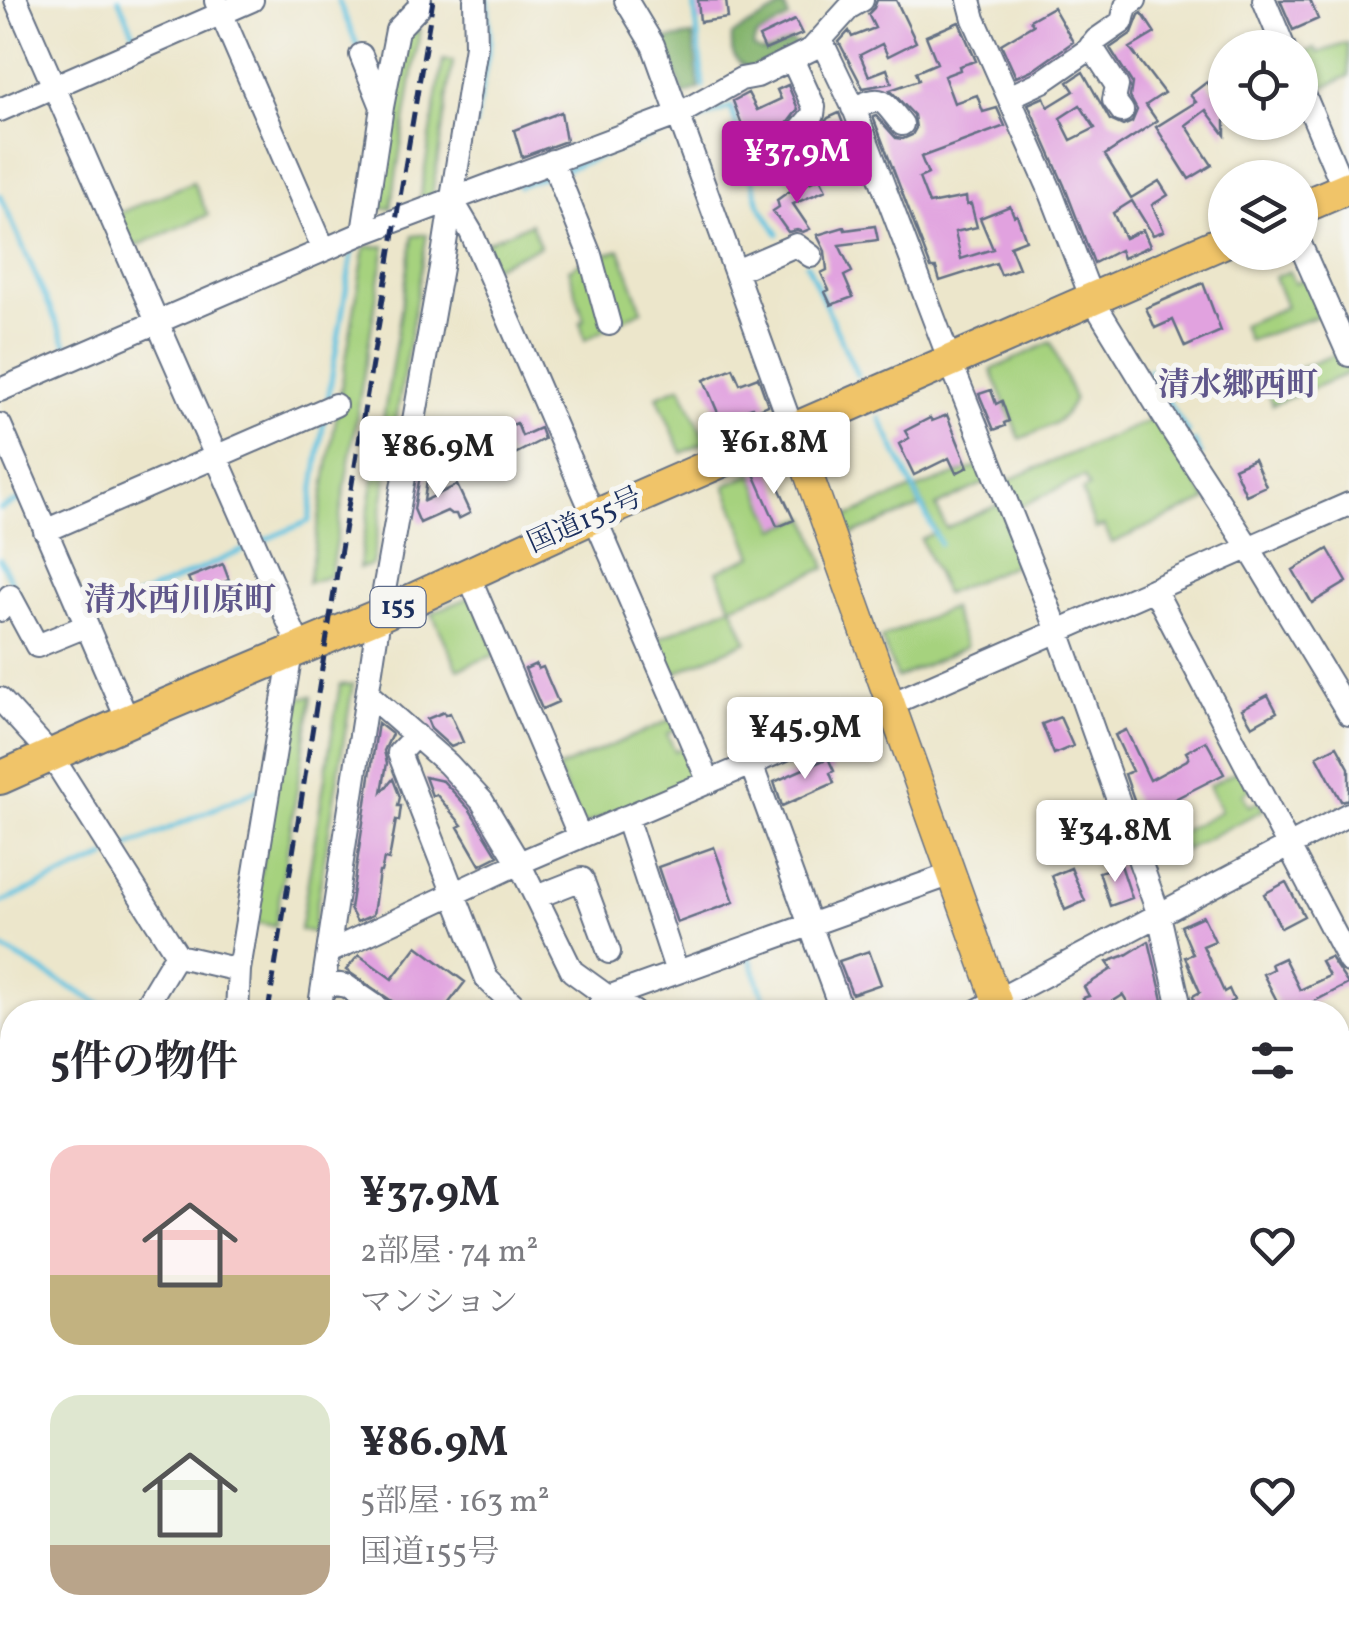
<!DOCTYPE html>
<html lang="ja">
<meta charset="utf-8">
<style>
:root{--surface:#fff;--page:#f7f7f7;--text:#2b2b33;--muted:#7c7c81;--accent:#b5179e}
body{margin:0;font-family:Vollkorn,"Noto Serif JP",serif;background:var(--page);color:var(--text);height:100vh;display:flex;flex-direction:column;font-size:38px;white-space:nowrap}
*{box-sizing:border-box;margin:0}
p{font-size:32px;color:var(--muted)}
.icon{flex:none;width:55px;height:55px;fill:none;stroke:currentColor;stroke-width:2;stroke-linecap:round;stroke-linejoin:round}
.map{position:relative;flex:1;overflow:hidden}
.details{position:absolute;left:0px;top:1000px;width:1350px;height:642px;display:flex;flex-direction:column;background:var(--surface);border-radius:40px 40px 0 0;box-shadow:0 2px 8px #0004}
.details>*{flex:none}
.fabs{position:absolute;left:1208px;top:30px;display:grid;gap:20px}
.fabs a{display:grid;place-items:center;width:110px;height:110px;border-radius:50%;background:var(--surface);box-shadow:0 2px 8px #0004;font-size:50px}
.price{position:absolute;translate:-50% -85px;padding:0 22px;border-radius:10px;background:#fff;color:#222;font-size:32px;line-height:65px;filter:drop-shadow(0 2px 5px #0008)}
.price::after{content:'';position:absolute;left:50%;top:60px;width:30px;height:22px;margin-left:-15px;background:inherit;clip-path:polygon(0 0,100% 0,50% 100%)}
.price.current{background:var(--accent);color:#fff}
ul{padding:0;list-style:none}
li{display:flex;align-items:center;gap:30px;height:250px;padding:0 50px}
li span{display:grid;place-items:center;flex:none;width:280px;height:200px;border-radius:30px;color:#555}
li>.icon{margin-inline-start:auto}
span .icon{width:120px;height:120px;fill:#fffc;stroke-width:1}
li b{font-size:42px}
h2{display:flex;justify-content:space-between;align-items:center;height:120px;padding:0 50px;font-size:42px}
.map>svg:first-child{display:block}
.green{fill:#a6d27e;stroke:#60806e;stroke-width:2.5}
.forest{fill:#84b46d;stroke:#507266;stroke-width:2.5}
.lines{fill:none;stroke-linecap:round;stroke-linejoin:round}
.stream{stroke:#62c3e0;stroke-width:5}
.building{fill:#e1a2df;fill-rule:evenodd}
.minor-casing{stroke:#646f84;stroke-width:26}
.major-casing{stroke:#646f84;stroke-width:31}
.highway-casing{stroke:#646f84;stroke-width:36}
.minor{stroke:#fff;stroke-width:22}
.major{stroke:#f0c469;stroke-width:28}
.highway{stroke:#f0c469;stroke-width:32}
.rail{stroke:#1b2f5e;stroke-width:5;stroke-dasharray:15 8;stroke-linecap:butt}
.labels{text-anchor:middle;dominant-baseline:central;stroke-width:10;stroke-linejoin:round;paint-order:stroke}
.shield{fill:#f6f6f2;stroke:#5d6b8a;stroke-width:2.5}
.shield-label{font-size:25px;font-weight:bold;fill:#1b2f5e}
.street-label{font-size:28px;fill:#1b2f5e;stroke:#f6f6f2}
.quarter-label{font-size:32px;font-weight:bold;fill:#60578b;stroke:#f6f6f2}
</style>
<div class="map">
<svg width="1349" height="1642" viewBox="0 0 1349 1642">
<rect width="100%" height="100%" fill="#f6f6f2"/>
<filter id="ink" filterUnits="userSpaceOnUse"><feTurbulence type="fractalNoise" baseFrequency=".01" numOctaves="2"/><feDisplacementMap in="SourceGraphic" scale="20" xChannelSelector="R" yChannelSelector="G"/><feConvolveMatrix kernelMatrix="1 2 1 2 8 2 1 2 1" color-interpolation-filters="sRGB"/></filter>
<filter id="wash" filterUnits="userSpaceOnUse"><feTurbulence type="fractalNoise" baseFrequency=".0048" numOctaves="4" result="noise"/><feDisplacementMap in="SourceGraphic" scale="40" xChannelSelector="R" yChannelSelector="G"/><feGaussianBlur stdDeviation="2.25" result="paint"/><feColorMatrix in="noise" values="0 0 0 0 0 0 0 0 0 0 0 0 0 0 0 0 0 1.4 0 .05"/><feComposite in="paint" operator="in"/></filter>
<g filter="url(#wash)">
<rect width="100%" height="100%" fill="#ece6cb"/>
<path class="green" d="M420 30 391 208H374L400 36Z
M1348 43 1349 76 1312 92 1300 66V54L1315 48 1318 53Z
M443 60 453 61 432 196 420 198Z
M193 182 208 215 129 249 115 215Z
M531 223 540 246 490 268 480 245Z
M427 234 372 565 359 568 413 236Z
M385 246 330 576 308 583 365 247Z
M620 250 642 310 585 340 580 322 584 320 569 269 589 258Z
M1289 271 1294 283 1308 277 1324 314 1248 341 1242 325 1286 307 1274 277Z
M1051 342 1074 398C1064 425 1044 428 1020 439L991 370Z
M1341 352 1349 373 1272 405 1263 383Z
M681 386 706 442 682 453 657 396Z
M1155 418 1207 500 1112 543 1104 526 1095 529 1082 491 1089 487 1084 477 1014 509 1004 482Z
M985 464 991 480 936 506 946 528 1000 504 1023 561 945 594 921 539 936 532 916 489Z
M752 474 776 529 807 517 826 568 732 606 747 641 668 676 653 641 731 606 717 571 753 556 725 486Z
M912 489 920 507 845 537 839 520Z
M473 596 497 654 458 669 432 613Z
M951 608 966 647 897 678 881 638Z
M353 684 314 923 322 925 321 933 300 930 340 685Z
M312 696 275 926 252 922 289 699Z
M675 718 679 728 667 734 675 751 687 746 697 781 581 826 557 769Z
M1241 769 1252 788 1242 794 1249 806 1259 801 1263 810 1185 850 1177 834 1221 811 1209 786Z"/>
<path class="forest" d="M782 7 785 8 789 18 756 37 753 46C764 58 778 47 791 41L797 45 750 69C733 61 731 54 732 36 747 24 766 18 782 7Z
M693 36 699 89 684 95 663 40Z"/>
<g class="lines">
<path class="stream" d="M119 0 137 40
M338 0 358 47
M694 0 703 87
M698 120 731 107 759 204 778 234
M475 126 490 41 488 0
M564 170 670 130
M519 186 551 174
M0 195 70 353
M807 264 857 375
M1149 370 1163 393
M328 399 353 248 357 247
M1167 400 1184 427
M880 418 940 544
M1186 430 1188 433
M1194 442 1201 454
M0 509 22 499
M262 541 309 521 324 419
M0 559 16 591
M92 617 248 548 249 550
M120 850 259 789
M0 903 106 857
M0 947 114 1012
M747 956H749L769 1012
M2 1268 12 1274
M0 1506 12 1513
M790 1630 799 1642
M280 1642 291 1630"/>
</g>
<g id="blocks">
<path class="building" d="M698 0H726L728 18 700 22Z
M877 0H896L916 42 888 56 882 44 860 55 869 76 887 69 892 83 863 88 839 42 849 31 852 37 875 28 868 14 874 8Z
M1280 0H1310L1318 19 1293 30Z
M1053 7 1073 42 1036 68 1016 77 1001 44 1033 25 1030 20Z
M1142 13 1155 33 1130 48 1164 93 1146 105 1157 121 1105 155 1131 198 1159 181 1168 195 1152 205 1164 231 1153 235 1132 201 1113 213 1125 238 1143 230 1150 246 1123 258 1120 250 1094 263 1064 185 1028 104 1044 97 1048 107 1074 91 1068 82 1083 72 1110 120 1123 126 1132 122 1137 110 1130 97 1132 83 1110 48 1132 33 1139 15ZM1080 105 1095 128 1071 140 1060 118Z
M795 20 802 34 765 50 759 37Z
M959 22 976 61 959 66 960 70 944 76 954 103 977 95 983 112 997 108 1005 126 921 157 928 174 919 178 929 204 966 197 967 205 971 204 977 227 955 232 961 259 993 249 980 218 1010 206 1014 216 1017 215 1026 240 1010 246 1019 268 1001 275 996 263 940 281 936 268H931L873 117 876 116 896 138 903 139 912 135 916 128 914 115 890 90 919 80 916 72 937 63 926 36Z
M1207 82 1214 91 1222 86 1225 89V135L1206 110 1186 125 1212 165 1189 179 1156 127 1196 102 1190 95Z
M788 85 798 109 780 133 776 135 788 164 760 173 733 101 748 93 757 110 781 99 777 90Z
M561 112 566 141 522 157 514 130Z
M839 113 849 139 834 145 831 138 814 145 812 140 828 118Z
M820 178 826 190 793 204 810 229 803 232 797 230 788 232 773 211 779 207 777 200 788 192Z
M875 226 878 240 839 245 852 272 844 276 853 297 831 305 825 292 829 290 821 273 827 270 825 251 817 235 844 227 845 230Z
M1203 283 1221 331 1185 347 1173 320 1155 328 1146 308Z
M733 368 740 384 758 377 768 405 754 411 752 407 721 420 704 380Z
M991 390 996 404 1002 401 1009 421 1004 423 1005 426 994 430 979 394Z
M947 415 968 467 956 473 949 458 914 475 899 444 909 438 905 431 930 418 932 421Z
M517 423 522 436 540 428 544 439 509 457 498 431Z
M1254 459 1266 486 1246 495 1234 468Z
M422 464 429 465 424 501 457 485 470 513 458 519 456 514H451L447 511 420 523 414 509Z
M770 468 794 520 780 526H777L754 474Z
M1328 549 1347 582 1312 603 1293 570Z
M223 564 229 580 196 595 188 578Z
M536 664 538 669 543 667 558 702 542 709 525 669Z
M1268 695 1277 712 1252 726 1242 709Z
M444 712 445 715 450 713 463 742 451 747 431 729 427 719Z
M1060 717 1073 746 1054 754 1042 724Z
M378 723 392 734 384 751 387 763 382 792 393 779 400 797 398 806H401L399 821 396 820 389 860 384 859 381 872H379L373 915 357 922 350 909Z
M1126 730 1150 780 1187 760 1189 757 1186 752 1206 741 1224 774 1157 808 1171 842 1152 850 1126 777 1125 774 1132 771 1115 735Z
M1337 746 1349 768V799L1341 801 1317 756Z
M828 758 834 771 830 773 834 783 782 806 774 782Z
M425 777 443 781 470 810 498 856 480 865 458 827 462 825 436 794 432 796Z
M714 847 734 902 677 923 658 867Z
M1121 865 1132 898 1110 906 1099 872Z
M1071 868 1085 901 1065 910 1052 876Z
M1286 882 1304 916 1281 928 1264 894Z
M1203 916 1215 941 1203 946 1224 992 1229 989 1234 1000 1230 1003 1234 1012H1198L1195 1006 1193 996 1200 992 1185 957 1193 954 1181 926Z
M1149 941 1163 1000 1144 1012H1140L1135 1006 1131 1008 1123 995 1104 1007 1102 1004 1089 1011 1083 998 1089 996 1084 987 1112 969 1107 962 1126 955Z
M417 946 465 982 442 1012H408L346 970 359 955 392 979Z
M869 951 881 984 852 994 839 961Z
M1330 957 1348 984 1293 1012H1260L1278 1003 1263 974 1273 969 1271 964 1284 958 1300 990 1329 976 1321 961Z"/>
</g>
</g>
<g filter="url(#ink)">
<use href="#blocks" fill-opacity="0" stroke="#646f84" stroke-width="2.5"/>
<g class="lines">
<defs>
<path id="minor" d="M16 0 294 634 239 970 237 1012
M626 0 653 45 793 431
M969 0 974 19 1050 190 1092 299 1171 428 1249 548 1349 714
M1264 0 1284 48
M216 1 324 250
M821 40 855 111 950 361 1058 631 1159 915 1181 1012
M1091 46 1117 86 1114 100 1122 111
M361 55 382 107
M792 59 814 107 813 115 795 136
M1300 85 1344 189
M1009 97 1043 81 1088 50 1096 40 1122 22 1126 6 1135 0
M853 108C885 95 881 99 902 124
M0 110 252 0
M552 161 590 255 609 324
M452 200 471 232 709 782
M363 233 382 107 397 30 419 7 420 0
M1300 244 1349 355
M736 271 796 245 811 256
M0 390 363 233 679 114 741 79 757 76 812 49 850 7 862 0
M0 425 128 721
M45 531 335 405
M468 574 580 837
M1154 589 1349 961
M0 610 10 596 37 646 86 626
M368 694 448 764 482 801 519 863 572 971 608 997 634 1012
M0 699 51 755 178 956
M416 735 399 753 487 979 521 1012
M751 764 842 1012
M626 817 677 972
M536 897 582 879 609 952
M329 952 519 863 891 704 1349 504
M324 982 346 986 384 1012
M142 1012 172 962 178 956 239 970
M319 1012 377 630 442 262 476 46 475 0
M594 1012 608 997 952 874
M975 1012 1349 814
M1349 1045 1339 1048 1349 1096
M0 1105 12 1112
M1338 1115 1349 1106
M1338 1156 1349 1176
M1338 1232 1349 1224
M0 1258 12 1236
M1338 1363 1349 1358
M0 1423 12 1430
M1338 1476 1349 1474
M1338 1588C1349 1606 1345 1621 1342 1642
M0 1616 12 1624
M24 1630 44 1642
M301 1630 313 1642
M454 1630 456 1642
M501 1630 514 1642
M643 1630 654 1642
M848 1630 857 1642
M986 1630 995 1642
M1026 1630 1030 1642
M132 1642 134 1630
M212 1642 214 1630
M370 1642 382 1630
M703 1642 714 1630"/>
<path id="major" d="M793 431 1001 1012
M1338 1558 1349 1554
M1221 1630 1225 1642
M1116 1642 1149 1630"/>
<path id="highway" d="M1300 208 1349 187
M0 778 128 721 380 615 593 517 1225 241"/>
</defs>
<use href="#minor" class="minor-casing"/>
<use href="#major" class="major-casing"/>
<use href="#highway" class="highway-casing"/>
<use href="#minor" class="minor"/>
<use href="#major" class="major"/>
<use href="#highway" class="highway"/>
<path class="rail" d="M268 1012 337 573 433 0
M165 1642 167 1630"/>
</g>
</g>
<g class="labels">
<rect class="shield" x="370.5" y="587" width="55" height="40" rx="8"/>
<g class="shield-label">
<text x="398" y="607">155</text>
</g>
<g class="street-label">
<text transform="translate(585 521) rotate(-24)">国道155号</text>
</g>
<g class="quarter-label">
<text x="1238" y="387">清水郷西町</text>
<text x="180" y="602">清水西川原町</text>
</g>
</g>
</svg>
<div class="fabs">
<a><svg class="icon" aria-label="locate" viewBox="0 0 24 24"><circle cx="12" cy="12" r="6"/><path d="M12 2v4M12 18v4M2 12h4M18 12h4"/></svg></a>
<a><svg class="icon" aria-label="layers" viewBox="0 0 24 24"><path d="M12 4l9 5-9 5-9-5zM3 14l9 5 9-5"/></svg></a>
</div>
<b class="price current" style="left:797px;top:206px">¥37.9M</b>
<b class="price" style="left:774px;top:497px">¥61.8M</b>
<b class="price" style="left:438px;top:501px">¥86.9M</b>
<b class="price" style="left:805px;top:782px">¥45.9M</b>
<b class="price" style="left:1115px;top:885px">¥34.8M</b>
<section class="details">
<h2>5件の物件<svg class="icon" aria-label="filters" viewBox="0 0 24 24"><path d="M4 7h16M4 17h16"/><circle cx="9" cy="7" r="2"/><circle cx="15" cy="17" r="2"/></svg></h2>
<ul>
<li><span style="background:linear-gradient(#f6c9c9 65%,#c2b280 0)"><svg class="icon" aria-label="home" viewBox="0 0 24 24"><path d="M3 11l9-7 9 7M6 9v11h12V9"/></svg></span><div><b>¥37.9M</b><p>2部屋 · 74 m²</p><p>マンション</p></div><svg class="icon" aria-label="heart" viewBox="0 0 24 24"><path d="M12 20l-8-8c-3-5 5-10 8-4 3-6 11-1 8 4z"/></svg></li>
<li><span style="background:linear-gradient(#dfe7d0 75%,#b9a48a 0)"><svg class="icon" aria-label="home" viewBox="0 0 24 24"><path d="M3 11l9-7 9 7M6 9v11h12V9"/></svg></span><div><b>¥86.9M</b><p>5部屋 · 163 m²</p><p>国道155号</p></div><svg class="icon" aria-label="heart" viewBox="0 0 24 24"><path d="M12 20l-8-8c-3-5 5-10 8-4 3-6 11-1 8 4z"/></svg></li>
</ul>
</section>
</div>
